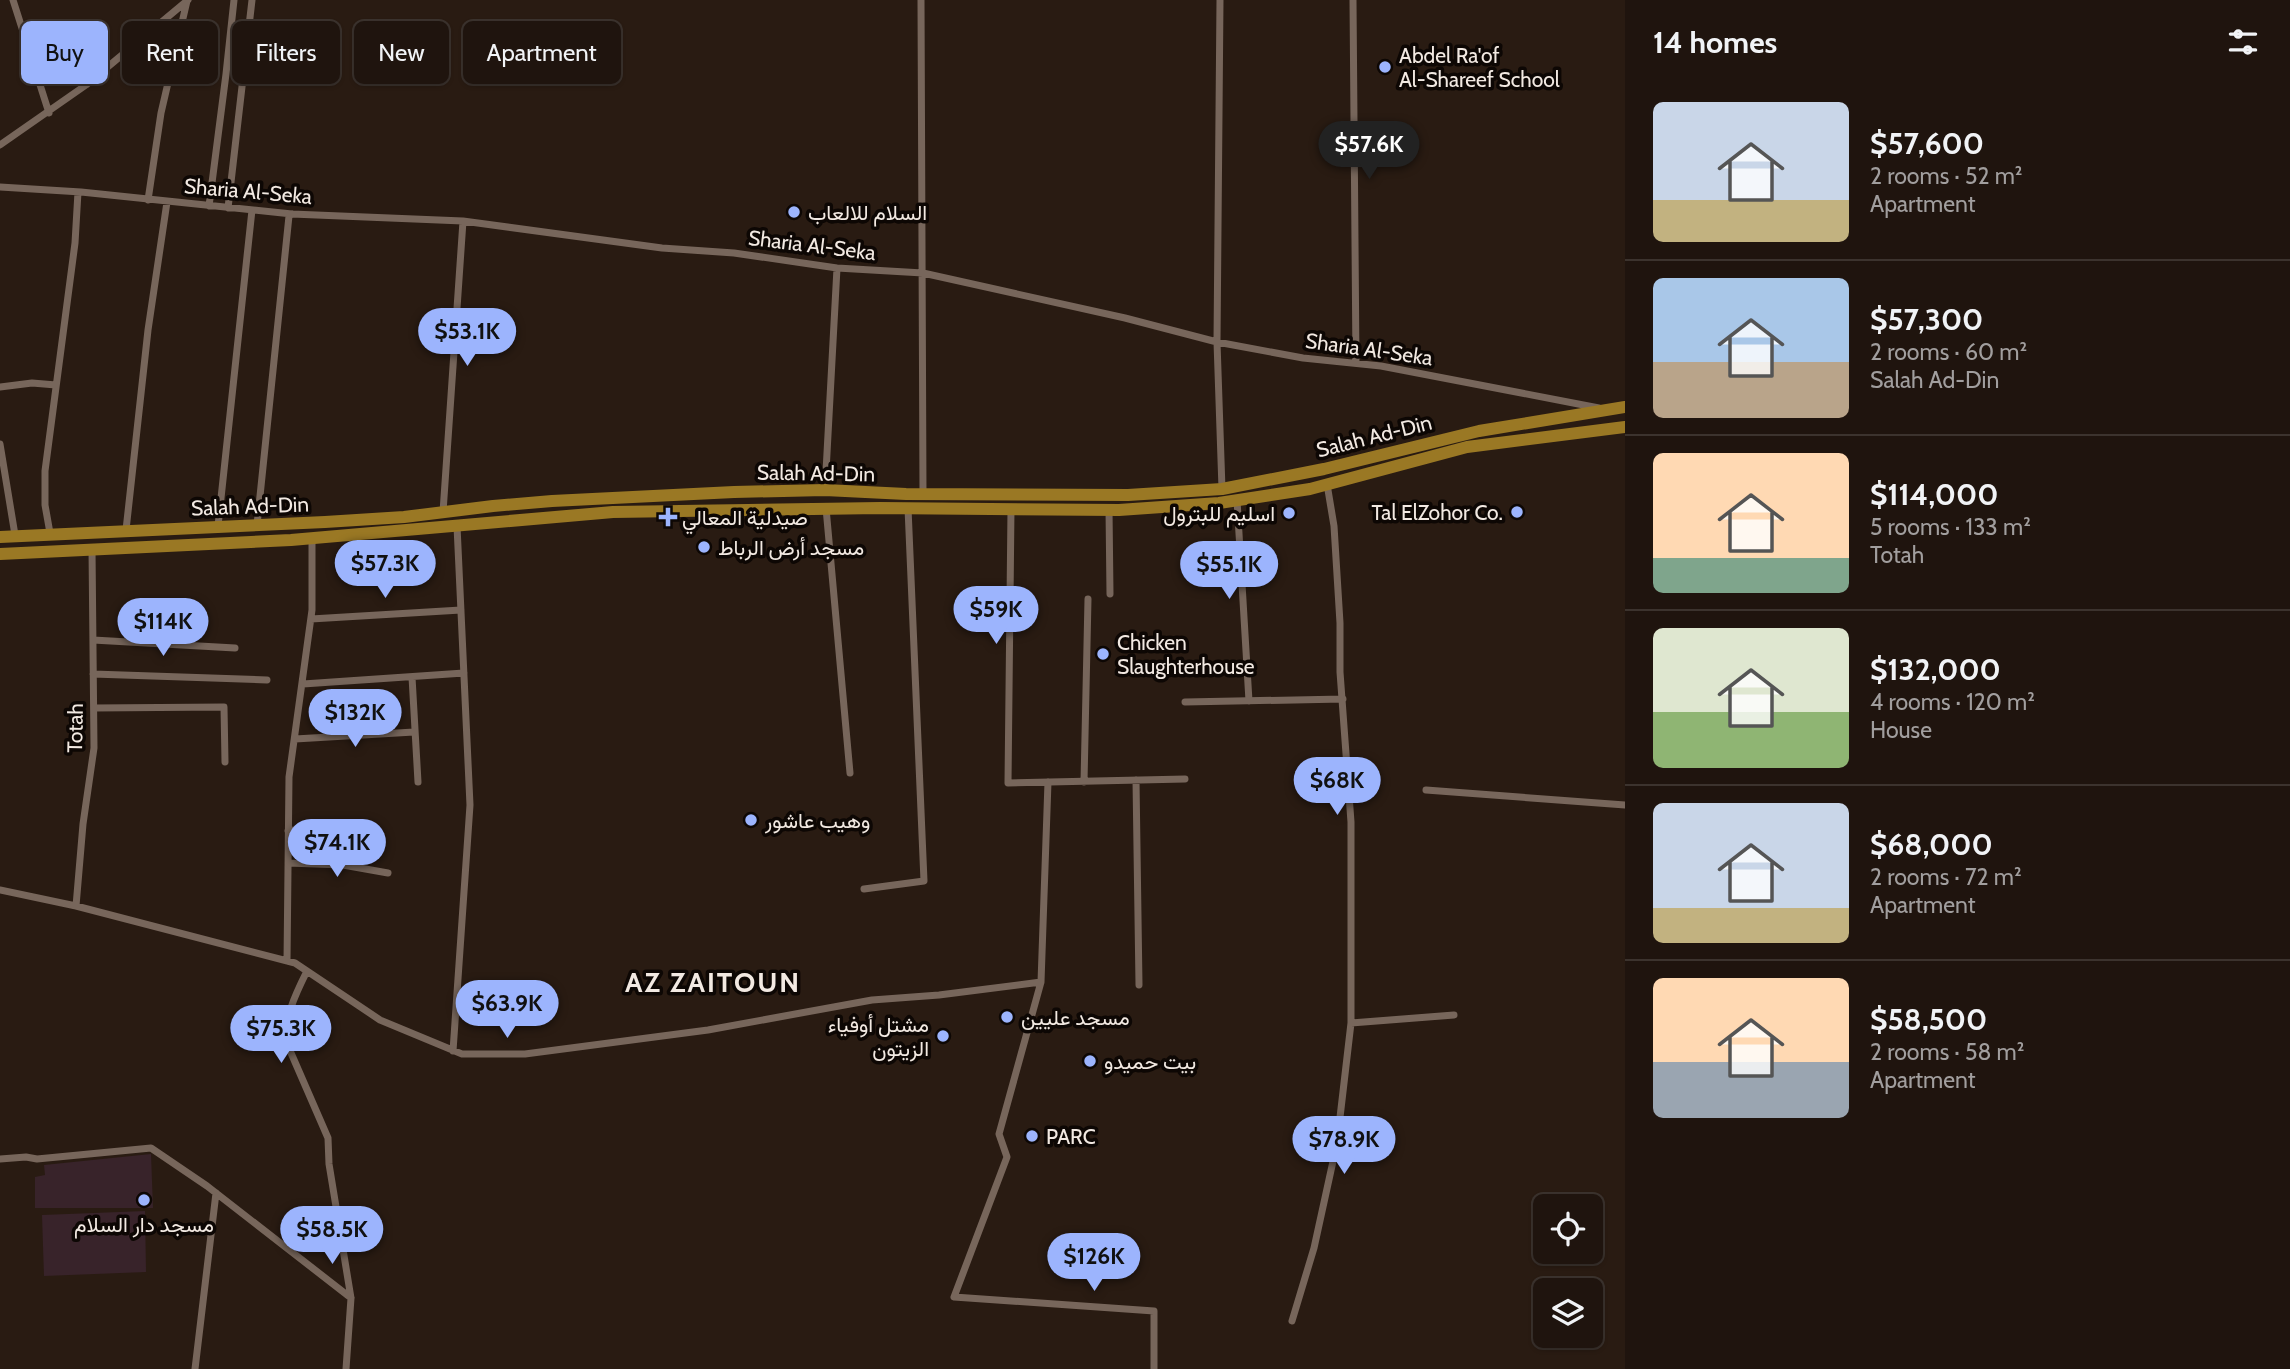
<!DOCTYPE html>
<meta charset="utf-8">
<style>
:root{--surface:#1f140e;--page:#271d17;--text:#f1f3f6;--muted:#a19e9e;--line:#3c332e;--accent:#9cb4fd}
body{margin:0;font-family:Cabin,Vazirmatn,sans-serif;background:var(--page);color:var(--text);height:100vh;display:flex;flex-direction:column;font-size:26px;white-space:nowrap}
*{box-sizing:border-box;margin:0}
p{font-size:23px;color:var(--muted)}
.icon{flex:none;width:38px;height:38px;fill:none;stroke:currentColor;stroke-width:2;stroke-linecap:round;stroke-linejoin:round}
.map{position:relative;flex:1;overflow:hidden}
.drawer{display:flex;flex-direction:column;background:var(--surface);width:665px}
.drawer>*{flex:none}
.guide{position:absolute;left:21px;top:21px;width:665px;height:63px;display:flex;gap:14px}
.controls{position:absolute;left:1533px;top:1194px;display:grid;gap:14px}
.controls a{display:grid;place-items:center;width:70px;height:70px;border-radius:10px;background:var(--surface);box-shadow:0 2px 5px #0004,0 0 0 2px var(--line);font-size:35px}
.price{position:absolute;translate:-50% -60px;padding:0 16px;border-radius:24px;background:var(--accent);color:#111;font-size:23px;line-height:46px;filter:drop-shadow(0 2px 4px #0008)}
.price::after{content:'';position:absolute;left:50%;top:42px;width:21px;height:16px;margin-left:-10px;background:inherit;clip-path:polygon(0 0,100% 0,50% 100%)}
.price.active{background:#222;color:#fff}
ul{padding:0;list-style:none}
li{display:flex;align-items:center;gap:21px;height:175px;padding:0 28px}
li+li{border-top:2px solid var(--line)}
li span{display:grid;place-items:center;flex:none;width:196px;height:140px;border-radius:10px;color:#555}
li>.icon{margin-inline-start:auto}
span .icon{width:84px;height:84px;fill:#fffc;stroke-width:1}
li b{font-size:30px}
h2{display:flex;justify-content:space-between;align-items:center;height:84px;padding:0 28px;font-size:30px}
.tag{padding:0 24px;border-radius:10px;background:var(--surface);box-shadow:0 2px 5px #0004,0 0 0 2px var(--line);font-size:24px;line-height:63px}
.tag.active{background:var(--accent);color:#111}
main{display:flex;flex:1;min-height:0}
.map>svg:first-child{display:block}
.green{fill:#38232a}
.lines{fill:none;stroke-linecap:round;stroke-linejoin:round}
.minor{stroke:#77665b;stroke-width:7}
.trunk{stroke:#9a7824;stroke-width:12}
.poi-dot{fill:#9cb4fd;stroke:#0d0704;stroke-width:2.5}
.labels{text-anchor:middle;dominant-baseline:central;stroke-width:7;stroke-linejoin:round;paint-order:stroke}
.poi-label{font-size:21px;fill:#f2e9e2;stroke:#0d0704;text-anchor:start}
.street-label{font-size:21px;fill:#f2e9e2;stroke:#0d0704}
.district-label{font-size:28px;font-weight:bold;letter-spacing:2px;fill:#f2e9e2;stroke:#0d0704}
</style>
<main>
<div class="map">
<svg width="1625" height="1369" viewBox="0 0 1625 1369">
<rect width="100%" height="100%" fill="#291b12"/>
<path class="green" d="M151 1154 153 1208H35V1177L45 1175 44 1165Z
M145 1211 146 1272 44 1276 42 1215Z"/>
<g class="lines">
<path class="minor" d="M13 0 49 113
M921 0 923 493
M1220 0 1217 342 1222 489
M1353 0 1356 363
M0 145 86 85 188 0
M0 187 81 192 292 214 463 221 662 248 734 253 837 268 923 273 1125 318 1217 342 1303 358 1381 366 1599 408
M148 200 161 113 187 1
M209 206 226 74 234 0
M228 208 252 0
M0 387 32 383 56 385
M0 444 15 535
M1327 484 1334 526 1340 623V672L1351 822V1023L1454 1015
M825 490 837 268
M1237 500 1249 701
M826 508 850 773
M1011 509 1008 783 1185 779
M1109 509 1110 594
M443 512 463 221
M257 525 289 216 292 214
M218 526 252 210
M126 530 148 330 167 202
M50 533 45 505V471L75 243 78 192
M311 619 461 610
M93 640 235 648
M93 674 267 680
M412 677 418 782
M303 684 464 673
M1185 702 1343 699
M94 708 224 707 225 762
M295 739 414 732
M1136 780 1139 985
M1048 782 1041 982 999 1134 1007 1157 954 1297 1154 1311V1369
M1084 782 1088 599
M1426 790 1625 805
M288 831 301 829 342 833
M288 863 343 865 388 873
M864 889 924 881 908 508
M0 890 76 906 295 963 380 1020 462 1054H525L708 1030 872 1000 939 995 1041 982
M76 906 83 824 94 748 92 549
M287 961 289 777 312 610V539
M307 971C295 995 283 1019 288 1046L328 1138 329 1164 351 1298 346 1369
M453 1051 470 805 457 526
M0 1159 26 1157 37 1159 151 1148 207 1186 351 1298
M1292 1321 1314 1248 1337 1143 1351 1023
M195 1369 216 1193"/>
<path class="trunk" d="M0 537 325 522 404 517 493 506 552 501 734 492 825 490 906 494 1128 495 1222 489 1324 469 1479 431 1625 407
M0 554 291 540 613 512 880 508 1119 510 1219 503 1310 489 1467 447 1625 427"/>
</g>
<g class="poi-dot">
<circle cx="1385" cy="67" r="7"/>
<circle cx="794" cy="212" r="7"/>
<circle cx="1517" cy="512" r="7"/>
<circle cx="1289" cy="513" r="7"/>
<path d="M664.5 506.5h7v7h7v7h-7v7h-7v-7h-7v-7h7z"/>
<circle cx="704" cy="547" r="7"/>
<circle cx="1103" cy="654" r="7"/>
<circle cx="751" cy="820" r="7"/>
<circle cx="1007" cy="1017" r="7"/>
<circle cx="943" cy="1036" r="7"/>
<circle cx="1090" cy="1061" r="7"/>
<circle cx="1032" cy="1136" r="7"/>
<circle cx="144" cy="1200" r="7"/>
</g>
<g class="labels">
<g class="poi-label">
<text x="1399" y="55">Abdel Ra'of<tspan x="1399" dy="24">Al-Shareef School</tspan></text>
<text x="808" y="212">السلام للالعاب</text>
<text x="1503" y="512" text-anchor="end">Tal ElZohor Co.</text>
<text x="1275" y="513" text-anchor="end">اسليم للبترول</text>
<text x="682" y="517">صيدلية المعالي</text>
<text x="718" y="547">مسجد أرض الرباط</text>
<text x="1117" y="642">Chicken<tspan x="1117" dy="24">Slaughterhouse</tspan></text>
<text x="765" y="820">وهيب عاشور</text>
<text x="1021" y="1017">مسجد عليين</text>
<text x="929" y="1024" text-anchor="end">مشتل أوفياء<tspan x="929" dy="24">الزيتون</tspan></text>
<text x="1104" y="1061">بيت حميدو</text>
<text x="1046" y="1136">PARC</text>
<text x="144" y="1224" text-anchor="middle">مسجد دار السلام</text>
</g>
<g class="street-label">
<text transform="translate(248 191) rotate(5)">Sharia Al-Seka</text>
<text transform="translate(812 245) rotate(7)">Sharia Al-Seka</text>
<text transform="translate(1369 349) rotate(8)">Sharia Al-Seka</text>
<text transform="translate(1374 436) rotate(-14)">Salah Ad-Din</text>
<text transform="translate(816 473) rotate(1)">Salah Ad-Din</text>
<text transform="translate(250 506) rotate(-2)">Salah Ad-Din</text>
<text transform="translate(75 728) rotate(-89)">Totah</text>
</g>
<g class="district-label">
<text x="713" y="982">AZ ZAITOUN</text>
</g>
</g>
</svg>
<div class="controls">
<a><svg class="icon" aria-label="locate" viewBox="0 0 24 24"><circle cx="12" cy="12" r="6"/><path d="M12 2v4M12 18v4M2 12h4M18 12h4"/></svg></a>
<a><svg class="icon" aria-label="layers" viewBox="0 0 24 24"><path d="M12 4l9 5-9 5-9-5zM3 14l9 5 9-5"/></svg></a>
</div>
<b class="price active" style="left:1369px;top:181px">$57.6K</b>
<b class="price" style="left:467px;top:368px">$53.1K</b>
<b class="price" style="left:385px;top:600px">$57.3K</b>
<b class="price" style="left:1229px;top:601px">$55.1K</b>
<b class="price" style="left:996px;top:646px">$59K</b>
<b class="price" style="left:163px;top:658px">$114K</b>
<b class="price" style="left:355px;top:749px">$132K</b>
<b class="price" style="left:1337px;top:817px">$68K</b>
<b class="price" style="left:337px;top:879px">$74.1K</b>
<b class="price" style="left:507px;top:1040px">$63.9K</b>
<b class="price" style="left:281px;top:1065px">$75.3K</b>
<b class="price" style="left:1344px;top:1176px">$78.9K</b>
<b class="price" style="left:332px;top:1266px">$58.5K</b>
<b class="price" style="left:1094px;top:1293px">$126K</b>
<div class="guide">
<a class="tag active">Buy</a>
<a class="tag">Rent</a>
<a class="tag">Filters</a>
<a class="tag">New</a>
<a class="tag">Apartment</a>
</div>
</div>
<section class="drawer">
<h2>14 homes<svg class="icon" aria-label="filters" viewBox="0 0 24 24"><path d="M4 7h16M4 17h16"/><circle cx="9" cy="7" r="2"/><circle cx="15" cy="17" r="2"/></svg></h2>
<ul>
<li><span style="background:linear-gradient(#c9d6e8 70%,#c2b280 0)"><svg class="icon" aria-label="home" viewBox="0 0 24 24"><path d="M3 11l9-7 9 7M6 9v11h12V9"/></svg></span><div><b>$57,600</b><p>2 rooms · 52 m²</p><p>Apartment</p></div></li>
<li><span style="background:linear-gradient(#a9c7e8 60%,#b9a48a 0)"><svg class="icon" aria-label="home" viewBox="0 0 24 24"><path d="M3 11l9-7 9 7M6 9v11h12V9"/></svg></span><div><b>$57,300</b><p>2 rooms · 60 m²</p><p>Salah Ad-Din</p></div></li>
<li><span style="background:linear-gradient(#ffd9b3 75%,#7fa58c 0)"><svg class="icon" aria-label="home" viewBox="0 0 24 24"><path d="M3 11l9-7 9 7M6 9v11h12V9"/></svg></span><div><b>$114,000</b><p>5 rooms · 133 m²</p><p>Totah</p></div></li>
<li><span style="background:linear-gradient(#dfe7d0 60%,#8fb573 0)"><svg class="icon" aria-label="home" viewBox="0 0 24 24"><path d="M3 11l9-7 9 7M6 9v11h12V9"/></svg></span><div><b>$132,000</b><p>4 rooms · 120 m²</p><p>House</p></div></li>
<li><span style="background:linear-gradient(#c9d6e8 75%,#c2b280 0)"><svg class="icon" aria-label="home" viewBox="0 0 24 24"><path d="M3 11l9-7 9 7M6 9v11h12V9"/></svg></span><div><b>$68,000</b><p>2 rooms · 72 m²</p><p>Apartment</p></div></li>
<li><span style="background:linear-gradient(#ffd9b3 60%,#9aa5b1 0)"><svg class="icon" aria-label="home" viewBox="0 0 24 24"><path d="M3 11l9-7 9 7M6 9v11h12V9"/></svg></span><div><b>$58,500</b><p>2 rooms · 58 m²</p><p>Apartment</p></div></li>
</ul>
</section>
</main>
